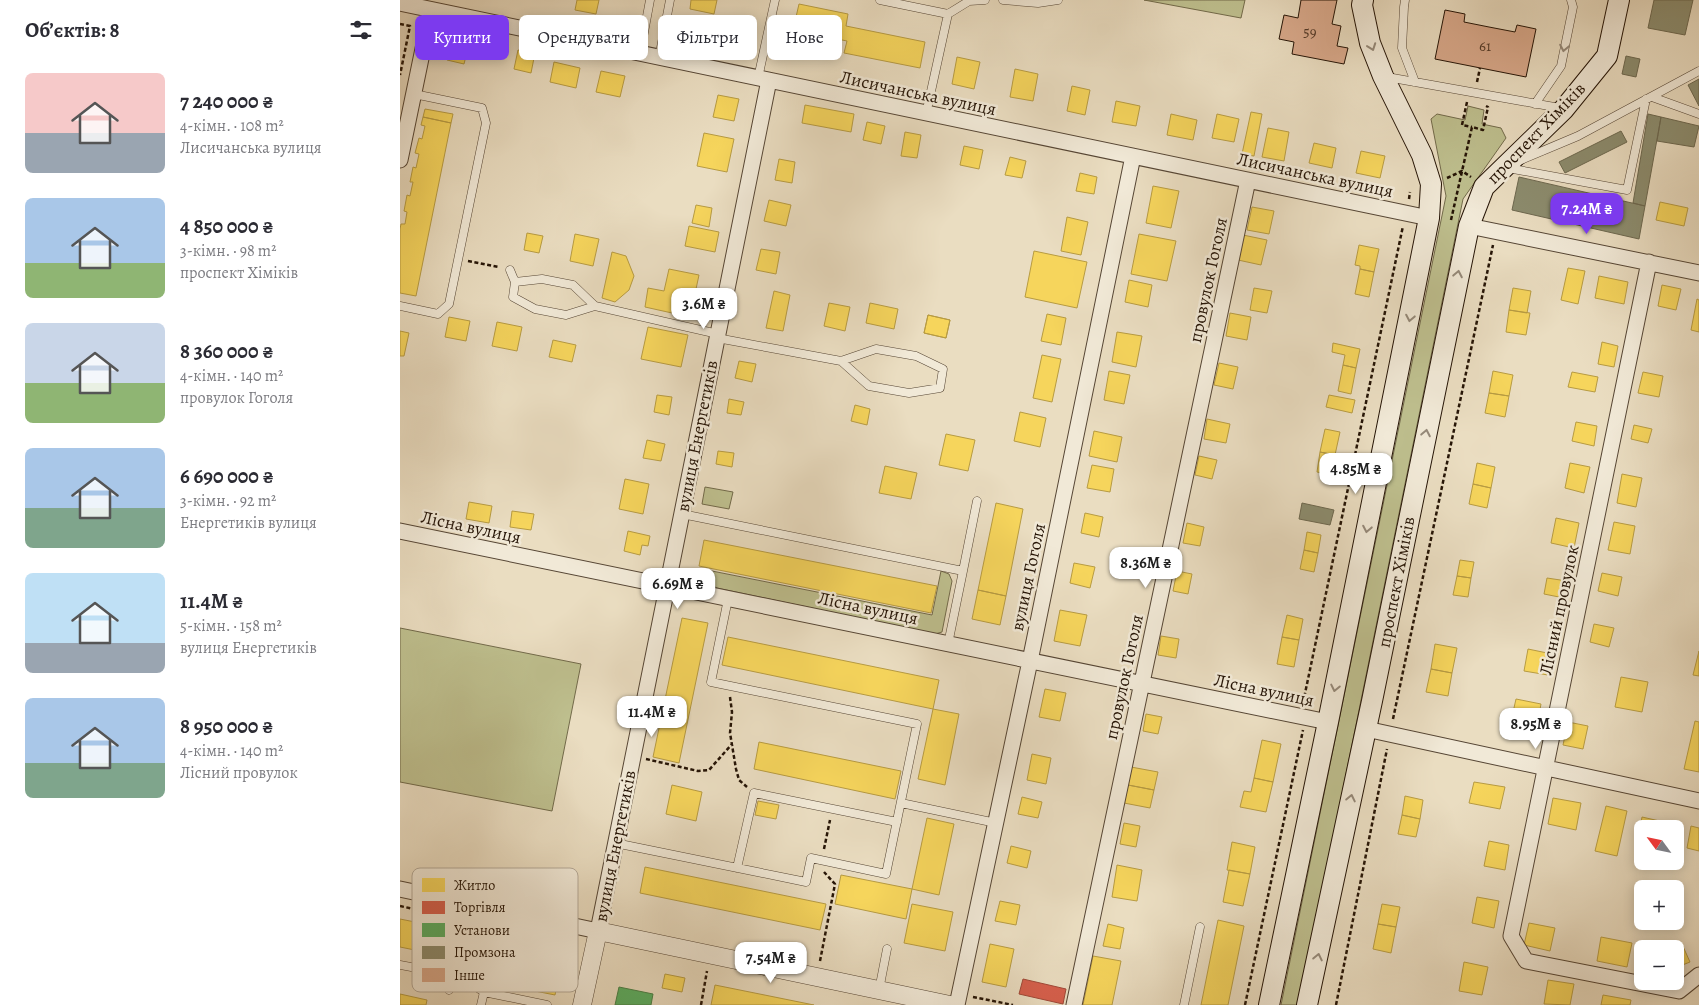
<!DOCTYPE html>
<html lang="uk">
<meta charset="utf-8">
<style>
:root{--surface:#fff;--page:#f2f2f3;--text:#2b2b33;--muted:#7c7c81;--accent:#7c3aed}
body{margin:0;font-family:Alegreya,serif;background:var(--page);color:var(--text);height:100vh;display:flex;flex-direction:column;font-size:19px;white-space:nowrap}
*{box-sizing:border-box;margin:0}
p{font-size:16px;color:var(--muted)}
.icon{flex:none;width:28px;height:28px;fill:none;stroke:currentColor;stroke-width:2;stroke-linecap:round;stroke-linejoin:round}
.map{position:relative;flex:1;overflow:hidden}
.details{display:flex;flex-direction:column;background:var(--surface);width:400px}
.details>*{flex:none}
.hud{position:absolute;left:15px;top:15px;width:475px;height:45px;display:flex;gap:10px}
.needle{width:32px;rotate:303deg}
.controls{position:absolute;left:1234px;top:820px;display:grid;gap:10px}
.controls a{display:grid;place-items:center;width:50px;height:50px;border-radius:8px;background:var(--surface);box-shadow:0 2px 12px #0003;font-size:25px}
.price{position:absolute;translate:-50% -42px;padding:0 11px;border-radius:10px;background:#fff;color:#222;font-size:16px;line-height:32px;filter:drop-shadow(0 1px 2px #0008)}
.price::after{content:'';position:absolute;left:50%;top:30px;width:15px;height:11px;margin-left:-8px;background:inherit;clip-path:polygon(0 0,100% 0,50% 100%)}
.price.current{background:var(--accent);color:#fff}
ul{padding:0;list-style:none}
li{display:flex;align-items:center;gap:15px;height:125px;padding:0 25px}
li span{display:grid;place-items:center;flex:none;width:140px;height:100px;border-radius:8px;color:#555}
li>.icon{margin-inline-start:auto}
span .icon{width:60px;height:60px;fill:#fffc;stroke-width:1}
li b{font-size:21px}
h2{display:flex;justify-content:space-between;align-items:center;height:60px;padding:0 25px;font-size:21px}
.pill{padding:0 18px;border-radius:8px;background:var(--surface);box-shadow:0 2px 12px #0003;font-size:18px;line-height:45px}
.pill.current{background:var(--accent);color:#fff}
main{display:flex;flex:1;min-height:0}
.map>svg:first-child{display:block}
.green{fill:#bebf8e;stroke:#726a4a}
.homes{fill:#f6d55c;stroke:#b79b42}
.shops{fill:#d6604d;stroke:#a14938}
.public{fill:#5aae61;stroke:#4a8046}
.industry{fill:#8c8c6e;stroke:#6d684f}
.building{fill:#d8a88a;stroke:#251406}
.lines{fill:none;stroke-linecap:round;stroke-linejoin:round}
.service-casing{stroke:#564635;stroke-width:9}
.minor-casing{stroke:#564635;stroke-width:17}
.tertiary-casing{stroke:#564635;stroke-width:19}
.secondary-casing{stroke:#251406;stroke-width:22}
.path{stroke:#251406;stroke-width:2.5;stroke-dasharray:4 2.5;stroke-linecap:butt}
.service{stroke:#f1e9d7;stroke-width:8}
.minor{stroke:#f1e9d7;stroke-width:15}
.tertiary{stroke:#f1e9d7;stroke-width:18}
.secondary{stroke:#f1e9d7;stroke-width:20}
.oneway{stroke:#958979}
.labels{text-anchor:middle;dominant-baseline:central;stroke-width:5;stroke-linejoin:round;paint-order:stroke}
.number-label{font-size:15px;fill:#523927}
.street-label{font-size:18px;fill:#251406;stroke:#f1e9d7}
.key{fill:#f1e9d7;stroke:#b4a998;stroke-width:1}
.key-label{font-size:14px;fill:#251406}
</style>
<main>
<section class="details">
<h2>Об’єктів: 8<svg class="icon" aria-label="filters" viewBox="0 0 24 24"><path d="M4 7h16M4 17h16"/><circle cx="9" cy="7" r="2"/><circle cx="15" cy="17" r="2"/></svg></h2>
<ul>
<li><span style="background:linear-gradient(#f6c9c9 60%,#9aa5b1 0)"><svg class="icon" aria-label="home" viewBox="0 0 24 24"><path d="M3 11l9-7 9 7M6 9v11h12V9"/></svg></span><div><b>7 240 000 ₴</b><p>4-кімн. · 108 m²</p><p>Лисичанська вулиця</p></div></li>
<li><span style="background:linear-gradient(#a9c7e8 65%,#8fb573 0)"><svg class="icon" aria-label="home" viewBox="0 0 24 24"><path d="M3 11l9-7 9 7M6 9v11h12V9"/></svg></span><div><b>4 850 000 ₴</b><p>3-кімн. · 98 m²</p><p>проспект Хіміків</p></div></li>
<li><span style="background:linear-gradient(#c9d6e8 60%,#8fb573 0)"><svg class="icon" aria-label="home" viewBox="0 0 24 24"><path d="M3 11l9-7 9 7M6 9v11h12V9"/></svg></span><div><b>8 360 000 ₴</b><p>4-кімн. · 140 m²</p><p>провулок Гоголя</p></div></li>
<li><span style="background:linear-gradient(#a9c7e8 60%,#7fa58c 0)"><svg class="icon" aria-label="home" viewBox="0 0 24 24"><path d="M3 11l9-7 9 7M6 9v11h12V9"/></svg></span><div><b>6 690 000 ₴</b><p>3-кімн. · 92 m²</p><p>Енергетиків вулиця</p></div></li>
<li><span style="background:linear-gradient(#bfe0f5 70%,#9aa5b1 0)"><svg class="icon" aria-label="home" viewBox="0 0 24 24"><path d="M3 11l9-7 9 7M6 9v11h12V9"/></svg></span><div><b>11.4M ₴</b><p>5-кімн. · 158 m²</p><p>вулиця Енергетиків</p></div></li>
<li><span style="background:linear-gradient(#a9c7e8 65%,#7fa58c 0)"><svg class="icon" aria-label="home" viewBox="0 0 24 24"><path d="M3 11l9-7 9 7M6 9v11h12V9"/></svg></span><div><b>8 950 000 ₴</b><p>4-кімн. · 140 m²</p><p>Лісний провулок</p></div></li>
</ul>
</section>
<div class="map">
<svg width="1299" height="1005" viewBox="0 0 1299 1005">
<rect width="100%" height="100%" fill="#eaddc1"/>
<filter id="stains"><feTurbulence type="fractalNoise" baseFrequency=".004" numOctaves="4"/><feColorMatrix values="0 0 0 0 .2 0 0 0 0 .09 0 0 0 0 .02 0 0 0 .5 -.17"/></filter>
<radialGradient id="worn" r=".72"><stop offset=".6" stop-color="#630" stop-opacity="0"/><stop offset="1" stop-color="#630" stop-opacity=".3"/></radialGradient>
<path class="green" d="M744 0H845L841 18Z
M1068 106 1084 110 1082 124 1101 128 1106 138 1063 199 899 1005H881L1046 196 1031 119 1037 114 1065 120Z
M305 487 333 492 329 509 302 504Z
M302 569 532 615 541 571 549 574 552 581 542 632 535 634 317 588 306 582 300 572Z
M0 628 181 664 152 811 0 782Z"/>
<path class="homes" d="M177 0H199L196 14 175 10Z
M291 0H317L314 14 290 9Z
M399 4 448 14 446 26 525 42 520 68 444 53 447 41 393 30Z
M52 40 69 44 64 64 47 60Z
M118 50 135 53 131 73 114 69Z
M557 57 580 62 574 89 552 84Z
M154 62 180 68 176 88 150 82Z
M615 69 638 74 633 101 610 97Z
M201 71 225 76 220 97 196 92Z
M672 86 690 90 685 115 667 111Z
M318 95 339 99 334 121 313 117Z
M716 101 740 106 736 126 712 122Z
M405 105 454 114 451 132 402 123Z
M25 109 53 114 51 123 23 117Z
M851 112 862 114 854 156 842 154Z
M771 114 797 120 793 140 767 135Z
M817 114 839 119 834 142 812 138Z
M23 117 51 123 16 296 0 293V229L1 224H5L7 212 4 211 7 195 10 196 13 182H10L13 167 16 168 19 154 15 153 19 138 22 139 25 126 21 125Z
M467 122 485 126 481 144 463 140Z
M868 128 889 132 884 161 862 157Z
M505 132 521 135 517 158 501 156Z
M304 133 334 139 327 172 297 166Z
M914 143 936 148 932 168 909 163Z
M564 146 583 150 579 169 560 165Z
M961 151 985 156 980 178 956 173Z
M610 157 626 161 622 178 605 175Z
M379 159 395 162 392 183 375 180Z
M680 173 697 177 694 194 676 191Z
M753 186 779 191 771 228 746 223Z
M369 200 391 205 386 226 364 221Z
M1260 202 1288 208 1284 226 1256 220Z
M296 205 312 208 309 227 292 223Z
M852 207 874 211 869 234 847 230Z
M667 217 688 222 681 255 661 251Z
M289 226 319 232 315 252 285 246Z
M127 233 143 236 139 253 124 250Z
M175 234 199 239 193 266 170 261Z
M739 234 776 241 767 281 731 274Z
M843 235 867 240 861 265 838 260Z
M959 245 979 249 974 272 960 269V266L955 265Z
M361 249 380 252 376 274 356 270Z
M634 251 687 262 677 308 625 297Z
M212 252 226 256 234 276 229 290 215 302 202 298Z
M1168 268 1185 271 1178 304 1161 300Z
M269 269 299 275 290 317 245 307 248 288 264 291Z
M960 269 974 272 969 297 955 294Z
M1199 276 1228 282 1224 304 1195 298Z
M729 280 752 285 748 307 725 302Z
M1262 285 1281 289 1276 310 1258 306Z
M854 288 872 291 867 313 850 310Z
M1113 288 1131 291 1127 313 1109 310Z
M374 291 390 295 383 331 366 328Z
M1297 299 1299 300V332L1291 330Z
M429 303 450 307 445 331 424 326Z
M470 303 498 309 494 329 466 323Z
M1109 310 1130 313 1126 335 1106 332Z
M830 313 851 317 847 340 826 336Z
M647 314 666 318 661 345 641 341Z
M528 315 550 320 546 338 524 333Z
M528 315 550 320 546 338 524 333Z
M49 317 70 321 66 341 45 337Z
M97 322 122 327 117 351 92 346Z
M248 327 288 335 281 367 241 359Z
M0 331 9 333 4 356H0Z
M717 332 742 336 736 367 712 362Z
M153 340 176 345 172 362 149 357Z
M1202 342 1218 346 1214 367 1198 364Z
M933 343 960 349 956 368 943 365 945 355 932 352Z
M642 355 661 359 652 402 633 398Z
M339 361 356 364 352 382 335 378Z
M819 363 838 367 833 389 814 385Z
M943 365 956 368 951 394 938 391Z
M709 371 730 375 724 404 704 400Z
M1093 371 1113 375 1109 396 1089 393Z
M1172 372 1198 377 1195 392 1168 387Z
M1243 372 1263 376 1259 397 1238 393Z
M1089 393 1109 396 1105 417 1085 413Z
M257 395 272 397 269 415 254 412Z
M929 395 955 400 952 413 926 407Z
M329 399 344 402 341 415 327 413Z
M455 405 470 409 467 425 451 421Z
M620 412 646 418 640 447 614 441Z
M807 419 830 424 826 443 804 439Z
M1176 422 1197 426 1194 446 1172 441Z
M1234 425 1252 429 1248 443 1231 439Z
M925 429 940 432 935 455 920 452Z
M694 431 722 437 717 462 689 456Z
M546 434 575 440 568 471 539 465Z
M247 440 265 444 261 461 243 458Z
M318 451 334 453 332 467 316 464Z
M920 452 935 455 932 475 917 472Z
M799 456 817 460 812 479 795 475Z
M1077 463 1095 467 1091 488 1073 484Z
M1170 463 1190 467 1184 493 1165 488Z
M692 465 714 469 710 492 687 488Z
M485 466 517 473 511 499 479 493Z
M1222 474 1242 478 1236 507 1217 503Z
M225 479 249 484 243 514 219 509Z
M1073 484 1091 488 1087 508 1069 504Z
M69 502 92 506 89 523 66 519Z
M596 503 623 509 606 596 578 590Z
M112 511 134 514 131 530 110 527Z
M685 513 703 517 699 537 681 533Z
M1156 518 1179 523 1174 548 1151 543Z
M1214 522 1235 526 1230 554 1208 550Z
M787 523 804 527 800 546 783 543Z
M228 531 250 536 248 546 242 545 240 555 224 551Z
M907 532 921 535 918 553 904 550Z
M304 540 537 586 531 613 299 566Z
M904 550 918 553 914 572 900 569Z
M1060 560 1074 562 1071 578 1057 576Z
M674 563 695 567 690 588 670 583Z
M777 571 792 574 788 594 773 591Z
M1202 573 1222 577 1218 596 1198 591Z
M1057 576 1071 578 1068 597 1053 595Z
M1147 578 1167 581 1164 598 1144 594Z
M578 590 606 596 600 625 572 619Z
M660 610 687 615 680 646 654 641Z
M887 615 903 619 899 640 882 637Z
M282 618 308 623 279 763 253 757Z
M1194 624 1214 628 1209 647 1190 642Z
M761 636 779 639 776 658 758 655Z
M328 637 539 680 533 709 322 665Z
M882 637 899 640 894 667 877 664Z
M1035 644 1057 648 1052 673 1031 669Z
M1128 649 1152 654 1148 675 1124 671Z
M1299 651V676L1293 675Z
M1031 669 1052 673 1048 696 1026 692Z
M1221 677 1248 682 1242 712 1215 707Z
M645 689 666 693 660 721 639 717Z
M1116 699 1141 704 1135 736 1109 730Z
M533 709 559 714 545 785 518 779Z
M746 714 762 717 758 734 743 731Z
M1295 721 1299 722V772L1284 769Z
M1168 722 1188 726 1183 749 1163 745Z
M862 740 881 744 873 782 854 778Z
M359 742 501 771 495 799 354 769Z
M632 754 651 758 646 784 627 780Z
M731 767 758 772 754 790 728 785Z
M854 778 873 782 866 812 840 807 844 791 851 792Z
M1074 782 1105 787 1100 809 1069 803Z
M272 785 302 792 296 821 266 814Z
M728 785 754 790 750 808 724 803Z
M1005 796 1023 800 1020 819 1002 815Z
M622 797 642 802 638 818 618 814Z
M1153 798 1181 803 1176 830 1148 824Z
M358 801 379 805 376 819 355 815Z
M1206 806 1227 811 1217 856 1195 851Z
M1002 815 1020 819 1016 837 998 834Z
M1242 817 1264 822 1263 829H1242V840L1238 839Z
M527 818 554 824 539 895 512 889Z
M724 823 740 826 736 847 720 844Z
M1291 826 1299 828V851L1287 848Z
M1089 841 1109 845 1105 870 1084 866Z
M832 842 855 847 850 874 827 870Z
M611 846 631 851 627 868 607 863Z
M717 865 742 870 737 901 712 897Z
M245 867 426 904 420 930 240 893Z
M829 870 850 874 843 906 823 902Z
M441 875 512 889 506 919 435 904Z
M1077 897 1099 901 1094 928 1072 923Z
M600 901 620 905 616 925 595 921Z
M512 904 553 912 545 951 504 943Z
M982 904 1000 907 996 927 978 924Z
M0 919 60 931 54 958 0 947Z
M818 920 844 926 828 1005H801Z
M1129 923 1155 928 1150 951 1124 945Z
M708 924 724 928 720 949 703 946Z
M978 924 996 927 991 953 973 949Z
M88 936 164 951 155 995 125 989 128 975 82 966Z
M1201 937 1232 943 1227 967 1197 961Z
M1281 942 1290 962 1275 968V949H1266Z
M590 944 614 949 606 987 582 982Z
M693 956 721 961 712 1005H683Z
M1064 962 1088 967 1082 995 1059 991Z
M265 974 285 978 282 992 262 988Z
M1148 980 1174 984 1170 1005 1144 1004Z
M315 985 414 1005H311Z
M0 994 27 1000 26 1005H0Z
M1203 995 1231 1000 1230 1005H1201Z"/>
<path class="shops" d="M623 979 666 989 663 1004 619 994Z"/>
<path class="public" d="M219 987 253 994 251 1005H215Z"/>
<path class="industry" d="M1254 0H1293L1285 35 1248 28Z
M1226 56 1240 59 1236 77 1222 74Z
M1299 79V106L1288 85Z
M1248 114 1261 117 1245 206 1233 203Z
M1261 117 1299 126 1294 147 1257 141Z
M1221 131 1227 142 1165 173 1159 162Z
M1119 177 1245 206 1239 239 1112 210Z
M902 503 934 510 930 525 899 519Z"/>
<path class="building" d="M901 0H937L932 24 941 26 937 46 948 48 944 64 892 54 894 42 879 39 884 15 898 18Z
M1045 10 1065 14 1064 22 1089 27 1115 32 1117 25 1136 29 1126 77 1035 59Z"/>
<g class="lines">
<defs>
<path id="service" d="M480 0 548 14 526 114
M603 0 638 3 658 0
M1005 0 1004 7 1002 48 1015 82
M548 14 569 1 585 0
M240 54 250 0
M259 58 270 0
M987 77 1160 108
M358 78 375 0
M1252 97 1299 114
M1135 104 1161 66 1173 7 1171 0
M1121 160 1178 136 1299 71
M1108 168 1227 190 1246 99
M110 270 115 282
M0 306 38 314 49 304 86 123 82 108 14 94
M195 306 173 285 142 279 115 282 113 297 135 309 166 315 195 306 318 334
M317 338 441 361 476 349 516 356 543 369 540 388 509 393 469 386 441 361
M282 514 563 571 548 644
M563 571 577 501
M501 803 596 823
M215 843 406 882 411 858 486 874 517 724 311 682 328 599
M337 868 354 793 497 822
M0 965 59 976 84 992 147 1005
M49 990 52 975
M479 990 487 949
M81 1005 84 992
M784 1005 800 927"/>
<path id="minor" d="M0 3 1029 218
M0 160 31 10
M1069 226 1299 273
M1249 262 1111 936 1126 961 1279 991 1299 975
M0 531 928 722
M966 729 1299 801
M0 889 198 931 369 80
M557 1005 630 661 733 156
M674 1005 848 180"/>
<path id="tertiary" d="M182 1005 198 931 550 1005"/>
<path id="secondary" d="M869 1005 928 722 1029 218 1031 184 1022 155 983 76 970 43 962 5 963 0
M907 1005 972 701 1069 226 1084 187 1164 109 1207 56 1219 0"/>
</defs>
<use href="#service" class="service-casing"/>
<use href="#minor" class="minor-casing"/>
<use href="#tertiary" class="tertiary-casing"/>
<use href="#secondary" class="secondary-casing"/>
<path class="path" d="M0 24 10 26 0 75
M1077 82 1080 68
M1067 102 1062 125 1072 127
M1047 178 1062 171 1071 177
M1009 199 1010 192
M1051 220 1072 127 1083 130 1088 107 1086 106
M68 261 99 267
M330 697 332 712 330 733 336 769 339 780 347 787
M903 703 1003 226
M993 719 1093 245
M246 759 298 771 309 770 332 744
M424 849 430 820
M0 906 41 915
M420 961 435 884 424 872
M68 969 78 922
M573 997 613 1005
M301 1005 307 971
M845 1005 903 730
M936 1005 987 749"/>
<use href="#service" class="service"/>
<use href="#minor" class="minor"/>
<use href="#tertiary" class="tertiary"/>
<use href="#secondary" class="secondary"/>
</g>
<defs><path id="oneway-chevron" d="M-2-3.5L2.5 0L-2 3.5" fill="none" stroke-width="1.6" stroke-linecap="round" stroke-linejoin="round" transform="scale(1.25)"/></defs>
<g class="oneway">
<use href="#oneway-chevron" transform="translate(972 47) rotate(70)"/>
<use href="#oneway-chevron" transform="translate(1164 48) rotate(101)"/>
<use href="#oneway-chevron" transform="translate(1058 274) rotate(-79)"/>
<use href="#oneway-chevron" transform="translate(1010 318) rotate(101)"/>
<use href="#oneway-chevron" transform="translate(1026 433) rotate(-79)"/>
<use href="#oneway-chevron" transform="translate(967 529) rotate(101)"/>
<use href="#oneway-chevron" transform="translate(935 688) rotate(102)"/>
<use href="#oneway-chevron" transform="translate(951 798) rotate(-78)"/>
<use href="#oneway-chevron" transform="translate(918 957) rotate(-78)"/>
</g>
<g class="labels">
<g class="number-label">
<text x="910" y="32">59</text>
<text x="1085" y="46">61</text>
</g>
<g class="street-label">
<text transform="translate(518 93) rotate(12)">Лисичанська вулиця</text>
<text transform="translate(1136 133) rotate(-46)">проспект Хіміків</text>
<text transform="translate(915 175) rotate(12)">Лисичанська вулиця</text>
<text transform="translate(808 280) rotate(-78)">провулок Гоголя</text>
<text transform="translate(297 436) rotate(-79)">вулиця Енергетиків</text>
<text transform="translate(71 527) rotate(12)">Лісна вулиця</text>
<text transform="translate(628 577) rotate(-78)">вулиця Гоголя</text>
<text transform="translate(996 582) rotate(-79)">проспект Хіміків</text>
<text transform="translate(468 608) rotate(12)">Лісна вулиця</text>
<text transform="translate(1159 610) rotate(-78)">Лісний провулок</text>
<text transform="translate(724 677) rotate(-78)">провулок Гоголя</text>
<text transform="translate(864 690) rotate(12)">Лісна вулиця</text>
<text transform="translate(215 846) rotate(-79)">вулиця Енергетиків</text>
</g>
</g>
<rect x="12" y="868" width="166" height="124" rx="8" class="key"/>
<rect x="22" y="878" width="23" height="14" fill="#f6d55c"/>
<rect x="22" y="901" width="23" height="13" fill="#d6604d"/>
<rect x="22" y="923" width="23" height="14" fill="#5aae61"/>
<rect x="22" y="946" width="23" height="13" fill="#8c8c6e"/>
<rect x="22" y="968" width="23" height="14" fill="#d8a88a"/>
<g class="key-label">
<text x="54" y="890">Житло</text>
<text x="54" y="912">Торгівля</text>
<text x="54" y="935">Установи</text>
<text x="54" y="957">Промзона</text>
<text x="54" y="980">Інше</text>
</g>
<rect width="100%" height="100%" filter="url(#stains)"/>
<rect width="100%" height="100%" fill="url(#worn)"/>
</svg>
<div class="controls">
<a><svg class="needle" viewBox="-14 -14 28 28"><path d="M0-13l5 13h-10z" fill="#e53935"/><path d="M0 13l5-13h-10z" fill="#7c7c81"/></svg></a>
<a>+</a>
<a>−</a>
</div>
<b class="price current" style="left:1187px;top:235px">7.24M ₴</b>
<b class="price" style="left:304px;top:330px">3.6M ₴</b>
<b class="price" style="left:956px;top:495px">4.85M ₴</b>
<b class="price" style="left:746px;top:589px">8.36M ₴</b>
<b class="price" style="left:278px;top:610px">6.69M ₴</b>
<b class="price" style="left:252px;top:738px">11.4M ₴</b>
<b class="price" style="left:1136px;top:750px">8.95M ₴</b>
<b class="price" style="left:371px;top:984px">7.54M ₴</b>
<div class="hud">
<a class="pill current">Купити</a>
<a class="pill">Орендувати</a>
<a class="pill">Фільтри</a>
<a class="pill">Нове</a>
</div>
</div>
</main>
